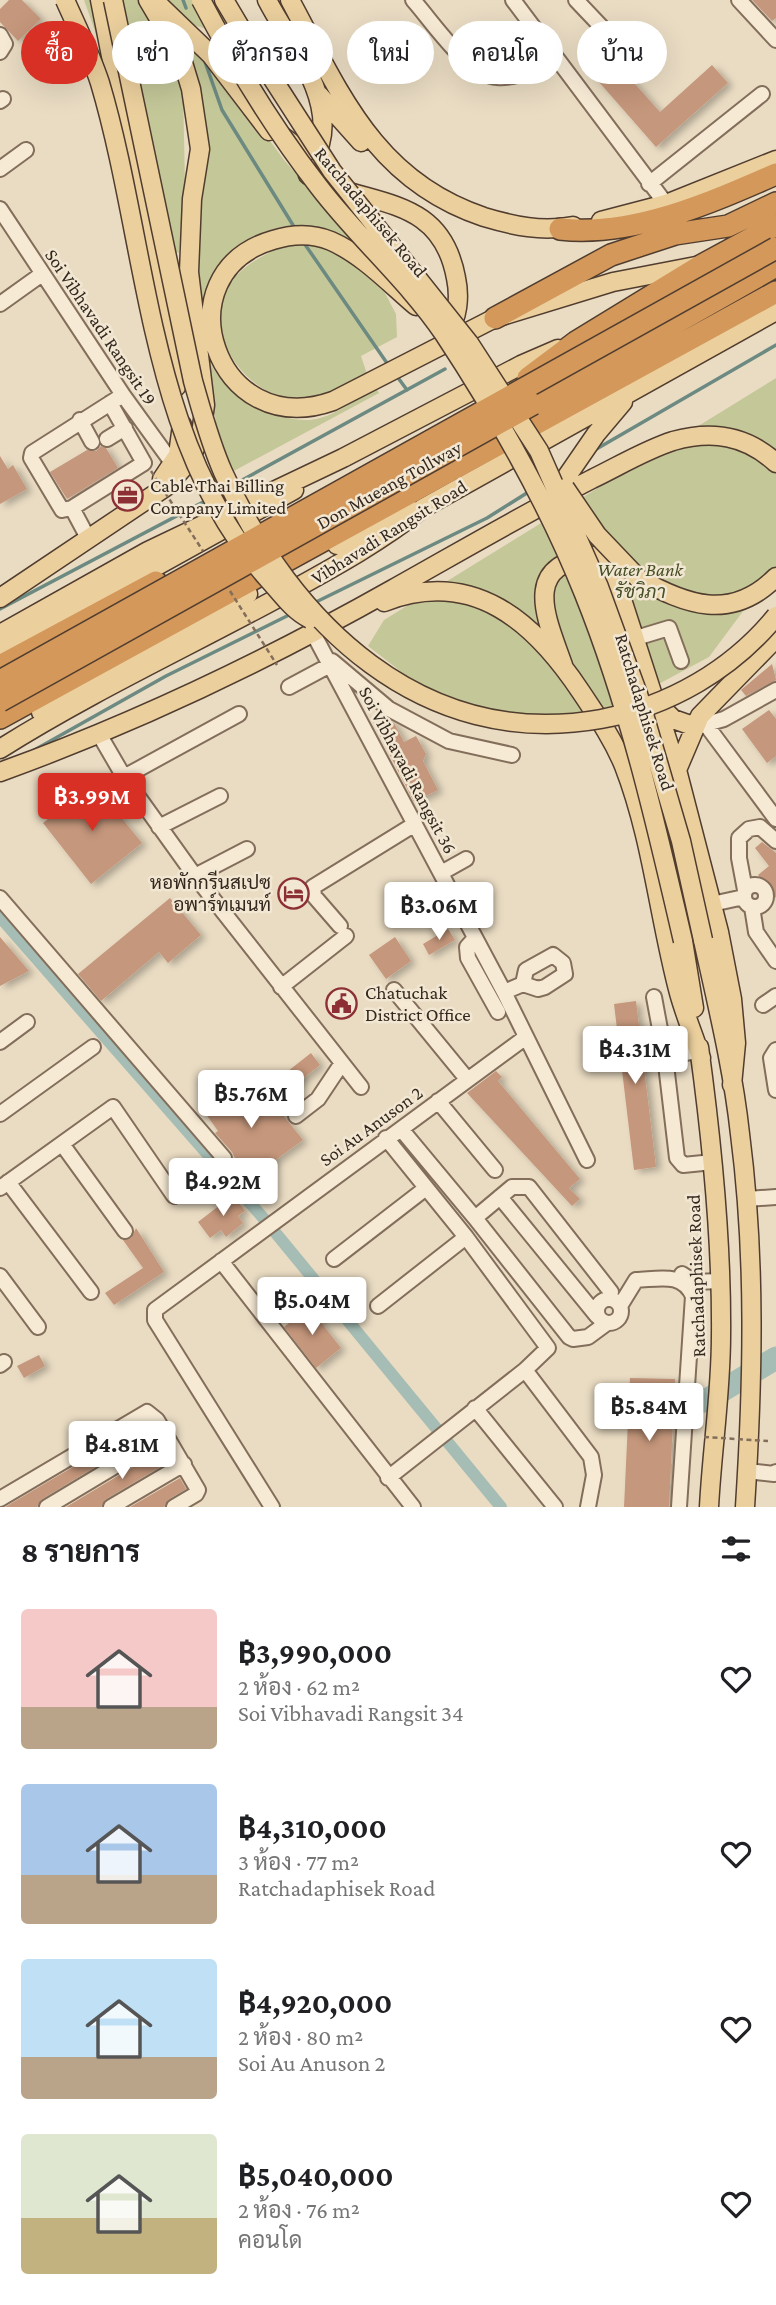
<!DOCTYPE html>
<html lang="th">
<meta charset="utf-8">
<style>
:root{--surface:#fff;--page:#f6f6f6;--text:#202124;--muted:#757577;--accent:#d93025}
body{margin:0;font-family:"Crimson Pro",Sarabun,serif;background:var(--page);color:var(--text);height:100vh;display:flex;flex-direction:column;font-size:26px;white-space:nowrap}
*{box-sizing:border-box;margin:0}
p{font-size:23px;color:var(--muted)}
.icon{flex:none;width:38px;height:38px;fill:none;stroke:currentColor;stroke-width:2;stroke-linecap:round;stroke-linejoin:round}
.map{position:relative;height:1507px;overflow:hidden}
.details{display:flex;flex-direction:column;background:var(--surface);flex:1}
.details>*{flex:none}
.top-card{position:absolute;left:21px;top:21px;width:735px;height:63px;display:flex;gap:14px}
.price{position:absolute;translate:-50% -60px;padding:0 16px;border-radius:7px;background:#fff;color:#222;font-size:23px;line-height:46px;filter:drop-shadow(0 2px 4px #0008)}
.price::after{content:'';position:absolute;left:50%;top:42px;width:21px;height:16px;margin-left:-10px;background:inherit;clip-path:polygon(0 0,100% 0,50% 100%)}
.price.current{background:var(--accent);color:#fff}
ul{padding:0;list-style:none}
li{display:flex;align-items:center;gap:21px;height:175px;padding:0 21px}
li span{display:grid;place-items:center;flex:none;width:196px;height:140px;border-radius:7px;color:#555}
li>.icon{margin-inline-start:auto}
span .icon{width:84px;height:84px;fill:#fffc;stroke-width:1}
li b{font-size:30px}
h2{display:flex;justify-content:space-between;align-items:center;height:84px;padding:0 21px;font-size:30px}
.pill{padding:0 24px;border-radius:32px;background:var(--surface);box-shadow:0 7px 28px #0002;font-size:24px;line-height:63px}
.pill.current{background:var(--accent);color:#fff}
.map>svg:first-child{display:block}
.green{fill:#c4c798}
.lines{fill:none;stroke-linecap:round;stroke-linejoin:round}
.stream{stroke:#6c8a81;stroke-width:3.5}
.canal{stroke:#a5bdb5;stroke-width:12}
.river{stroke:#a5bdb5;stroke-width:23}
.building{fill:#c5977c;filter:url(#shadow)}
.minor-casing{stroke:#836e5b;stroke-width:18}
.major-casing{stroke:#513d2f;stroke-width:21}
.highway-casing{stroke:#513d2f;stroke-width:24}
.minor{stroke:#f6ead5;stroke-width:14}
.major{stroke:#ebcf9d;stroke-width:18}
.highway{stroke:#d3985a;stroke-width:21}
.major-bridge-casing{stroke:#513d2f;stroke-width:21;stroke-linecap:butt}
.highway-bridge-casing{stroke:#513d2f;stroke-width:24;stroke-linecap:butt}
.path-bridge{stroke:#836e5b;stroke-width:2.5;stroke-dasharray:5 3.5;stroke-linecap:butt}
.major-bridge{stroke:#ebcf9d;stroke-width:18}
.highway-bridge{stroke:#d3985a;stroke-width:21}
.labels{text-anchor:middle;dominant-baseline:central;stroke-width:5;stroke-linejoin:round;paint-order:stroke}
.street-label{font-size:19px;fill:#34271e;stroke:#f2e7d2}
.poi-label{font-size:19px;fill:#34271e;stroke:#f2e7d2;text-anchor:start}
.park-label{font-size:19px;font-style:italic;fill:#464e26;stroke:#f2e7d2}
</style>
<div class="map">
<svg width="776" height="1507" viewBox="0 0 776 1507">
<defs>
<filter id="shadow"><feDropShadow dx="5" dy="3" stdDeviation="3.5" flood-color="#0004"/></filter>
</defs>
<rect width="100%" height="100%" fill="#eadcc3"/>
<path class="green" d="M84 0H142L169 47 183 89 185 185 179 253 173 251Z
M164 0H198L207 29 186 23Z
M181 34 218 69 284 160 363 251 396 314 397 337 361 356 368 377C345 389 325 401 298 402 292 403 284 399 278 396 235 380 200 323 233 280 245 264 260 258 276 249L266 231C223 258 197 284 207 338 208 346 208 357 211 364 220 384 242 395 259 406 276 416 301 424 320 418 339 413 359 397 376 388L379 393 232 472 219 442 200 320 193 242 197 91Z
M776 378V567L709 657 612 709 574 716 489 715 435 698 368 646 384 620Z"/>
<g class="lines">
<path class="stream" d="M183 0 186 8
M204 59 222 110 296 230
M304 243 389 366
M396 375 407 390
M593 451 776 345
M235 484 445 369
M314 603 487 518 530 491
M0 609 207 500
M29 753 166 676 291 614"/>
<path class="canal" d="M0 917 265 1220 501 1507"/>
<path class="river" d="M705 1401 776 1358"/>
</g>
<path class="building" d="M9 0H22L41 19 18 41 0 22V9Z
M752 0H776V18L772 21Z
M611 57 660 112 712 65 728 83 656 147 592 74Z
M101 446 106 448 118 468 67 499 50 472 87 450 96 451Z
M0 456 8 469 13 465 27 489 0 504Z
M772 664 776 680 746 696 741 690Z
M366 708 374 723 384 718 394 723 404 742 416 736 426 754 423 761 438 790 414 802Z
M769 710 776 719V756L767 763 742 729Z
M93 783 142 843 91 884 43 823Z
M762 842 776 853V898L758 875 769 866 755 848Z
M170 898 201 935 168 963 159 952 101 1001 78 974Z
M448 929 455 940 429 955 423 944Z
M0 937 29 971 0 986Z
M395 937 411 961 386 979 369 955Z
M636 1001 656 1167 634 1170 614 1004Z
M311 1053 320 1065 278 1098 269 1086Z
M496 1071 502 1077 498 1081 580 1179 569 1188 580 1199 572 1206 467 1093Z
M238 1080 255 1104 267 1095 303 1140 244 1183 233 1168 238 1165 232 1152 215 1133 218 1131 201 1107Z
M233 1195 245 1211 238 1216 243 1223 226 1237 221 1230 210 1238 198 1222Z
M136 1228 164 1272 114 1305 105 1293 143 1268 123 1240 131 1238Z
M309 1307 341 1348 316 1368 284 1327Z
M39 1355 45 1366 24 1378 17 1366Z
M630 1378 675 1379 669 1507H624Z
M146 1424 153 1432 42 1499 37 1507H5Z
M163 1449 170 1461 106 1499 101 1507H66Z
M180 1478 186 1489 169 1499 164 1507H130Z"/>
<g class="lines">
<defs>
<path id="minor" d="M413 0C432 21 468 76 497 77 516 79 538 67 555 61
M513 0 666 204
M576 0 613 39
M739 0 776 40
M0 35 5 44 0 52
M0 101 3 99
M0 169 26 150
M649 184 762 94
M0 209 123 395 173 464
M0 304 42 274
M110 403 144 463 72 508 62 510 31 458 32 453 123 395
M80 420 92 442
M107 439 125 428
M72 508 88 538
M313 633 504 992 587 1160
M636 638 669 628 681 661
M332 661 389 709 449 741 512 755
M289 687 330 665
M699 726 724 719 776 690
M707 726 776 819
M99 734 124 777 239 714
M124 777 195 876 361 1087
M159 827 220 796
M441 873 466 859
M195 876 247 849
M744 896a11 11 0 1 1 22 0a11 11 0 1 1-22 0Z
M745 890 739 858V838L749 829 760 827 776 841
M0 898 224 1158
M712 904 744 897
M752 907 756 932 776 961
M340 926 314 896 313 887 415 824
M475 938 467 947 468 958 498 1012
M281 987 346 936
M394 990 467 1079
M504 992 523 984 538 989 545 987 565 974 563 963 553 955 526 970 523 984
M654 997 665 1056 698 1051
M763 1005 776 996
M0 1042 27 1022
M776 1050 771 1058 776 1090
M665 1056 677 1158 683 1165 713 1162
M438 1101 495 1170
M0 1114 93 1047
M296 1116 318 1099 342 1063
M401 1129 475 1218
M386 1138 466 1237 548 1348 525 1370 388 1478
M62 1144 125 1231
M8 1182 91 1292
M0 1188 113 1107 174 1196
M500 1197 597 1316
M747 1199 776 1197
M334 1259 426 1188
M221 1261 413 1507
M682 1274 694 1282 720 1281
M0 1276 38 1327
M597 1311a12 12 0 1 1 24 0a12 12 0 1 1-24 0Z
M378 1306 466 1237
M620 1306 636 1280C660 1279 682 1272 693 1296L679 1507
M607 1323 588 1337 573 1339 569 1337 475 1218 512 1187H529L611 1292
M0 1365 4 1362
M525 1370 591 1457 594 1475 588 1507
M475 1408 555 1507
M747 1471 774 1474 776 1472
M0 1499 147 1412 157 1420 198 1490 196 1494 174 1507
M47 1507 167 1435
M111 1507 184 1464
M272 1507 155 1320V1310L526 1037"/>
<path id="major" d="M100 0 176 387
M224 0 249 42
M267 0C288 41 334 95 320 144L311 150 297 147 282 136
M290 0C340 93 375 181 484 217 514 226 542 232 573 226
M159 5 211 55 269 131
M319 95 361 142
M308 175C366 209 440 191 456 278 460 297 458 318 447 334
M601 221 666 204 776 160
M416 306C390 284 363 255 331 241 312 233 292 234 273 240 160 273 215 443 333 401L495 318 613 282 696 266
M162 479 178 455 182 425
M554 495 596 434 623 402
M337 545 389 518 413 511
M638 578C686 605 731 622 776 577
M0 598 167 486 190 460 201 434 205 405 189 272 192 199 200 149 191 89 181 56 148 0
M384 602C474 567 535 623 581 692 597 716 613 739 624 766 652 838 659 918 679 993 685 1015 694 1036 701 1058
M0 634 148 551 343 458 521 365 558 349
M0 653 294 490
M563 665C546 617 520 564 594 556L606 563 617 584 677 770 719 932 732 999 736 1043 732 1085
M657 703 673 719 693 726
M41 712 248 594
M0 749C92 691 192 645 287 593 336 566 380 542 423 508L776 311
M677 770 700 716 776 638
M0 772C136 723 267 660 393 589 459 552 524 514 592 479 619 466 645 450 673 441 712 430 746 435 776 463
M703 940C717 1004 733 1069 740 1134 756 1258 753 1382 745 1507
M683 941 694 1008
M699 1047C712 1142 722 1239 721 1336 721 1393 712 1450 709 1507"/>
<path id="highway" d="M560 229C633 237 710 203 776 174
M495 318 611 255 675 234 728 226 776 203
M528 378 576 342 702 265 776 225
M533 404 776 266
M0 666 156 582
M0 718 776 292"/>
</defs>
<use href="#minor" class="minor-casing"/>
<use href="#major" class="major-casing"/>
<use href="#highway" class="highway-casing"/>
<use href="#minor" class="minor"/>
<use href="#major" class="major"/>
<use href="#highway" class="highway"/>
<defs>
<path id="major-bridge" d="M65 0C77 27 91 55 100 83 149 248 147 444 268 579 281 593 292 610 310 619
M113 0 193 381C202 412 210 443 223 472 292 623 422 751 601 719 669 706 732 670 776 616
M201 0C235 65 274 129 319 187 358 238 408 281 444 334 498 416 548 504 584 594 629 706 656 824 683 941
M249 42 332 171 469 343 539 451 599 587 638 694 681 841 703 940
M565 488 597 535 638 578"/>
<path id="highway-bridge" d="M0 681 776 248
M0 701 533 404"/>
</defs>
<use href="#major-bridge" class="major-bridge-casing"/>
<use href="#highway-bridge" class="highway-bridge-casing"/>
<path class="path-bridge" d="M151 471 203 551
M230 591 277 665
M704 1437 768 1441"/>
<use href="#major-bridge" class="major-bridge"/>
<use href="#highway-bridge" class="highway-bridge"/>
</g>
<defs>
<symbol id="office-ring" viewBox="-11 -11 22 22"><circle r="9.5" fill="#f2e7d2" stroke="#8d3035" stroke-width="1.5"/><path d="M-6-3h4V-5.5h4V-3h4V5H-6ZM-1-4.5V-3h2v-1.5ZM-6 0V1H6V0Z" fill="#8d3035"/></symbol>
<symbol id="hotel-ring" viewBox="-11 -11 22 22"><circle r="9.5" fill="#f2e7d2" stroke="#8d3035" stroke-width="1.5"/><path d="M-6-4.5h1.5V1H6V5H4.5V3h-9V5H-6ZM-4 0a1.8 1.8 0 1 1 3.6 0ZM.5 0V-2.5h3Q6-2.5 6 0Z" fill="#8d3035"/></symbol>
<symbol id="civic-ring" viewBox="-11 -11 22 22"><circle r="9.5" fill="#f2e7d2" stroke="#8d3035" stroke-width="1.5"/><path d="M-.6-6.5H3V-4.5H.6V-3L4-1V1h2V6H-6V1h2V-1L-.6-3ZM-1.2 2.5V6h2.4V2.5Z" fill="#8d3035"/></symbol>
</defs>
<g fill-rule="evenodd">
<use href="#office-ring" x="110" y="478" width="35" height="35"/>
<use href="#hotel-ring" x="276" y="876" width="35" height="35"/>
<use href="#civic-ring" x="324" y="986" width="35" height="35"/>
</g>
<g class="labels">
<g class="street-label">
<text transform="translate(371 212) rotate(50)">Ratchadaphisek Road</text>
<text transform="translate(101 327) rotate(56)">Soi Vibhavadi Rangsit 19</text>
<text transform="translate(389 485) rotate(-29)">Don Mueang Tollway</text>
<text transform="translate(389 532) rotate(-32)">Vibhavadi Rangsit Road</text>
<text transform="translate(645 712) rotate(73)">Ratchadaphisek Road</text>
<text transform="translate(408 770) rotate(62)">Soi Vibhavadi Rangsit 36</text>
<text transform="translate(371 1126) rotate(-36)">Soi Au Anuson 2</text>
<text transform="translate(696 1276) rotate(-92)">Ratchadaphisek Road</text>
</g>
<g class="poi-label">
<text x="150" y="485">Cable Thai Billing<tspan x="150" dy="22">Company Limited</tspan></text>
<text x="271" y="882" text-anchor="end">หอพักกรีนสเปซ<tspan x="271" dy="22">อพาร์ทเมนท์</tspan></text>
<text x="365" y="992">Chatuchak<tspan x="365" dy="22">District Office</tspan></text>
</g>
<g class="park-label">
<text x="640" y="569">Water Bank<tspan x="640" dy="22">รัชวิภา</tspan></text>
</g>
</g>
</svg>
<b class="price current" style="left:92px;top:833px">฿3.99M</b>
<b class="price" style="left:439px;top:942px">฿3.06M</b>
<b class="price" style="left:635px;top:1086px">฿4.31M</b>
<b class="price" style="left:251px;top:1130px">฿5.76M</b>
<b class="price" style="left:223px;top:1218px">฿4.92M</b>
<b class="price" style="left:312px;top:1337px">฿5.04M</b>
<b class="price" style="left:649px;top:1443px">฿5.84M</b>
<b class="price" style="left:122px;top:1481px">฿4.81M</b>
<div class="top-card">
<a class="pill current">ซื้อ</a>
<a class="pill">เช่า</a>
<a class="pill">ตัวกรอง</a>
<a class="pill">ใหม่</a>
<a class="pill">คอนโด</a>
<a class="pill">บ้าน</a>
</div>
</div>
<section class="details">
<h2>8 รายการ<svg class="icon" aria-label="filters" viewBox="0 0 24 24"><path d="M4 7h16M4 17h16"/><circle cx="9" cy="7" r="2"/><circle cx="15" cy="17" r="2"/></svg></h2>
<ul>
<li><span style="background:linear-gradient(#f6c9c9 70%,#b9a48a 0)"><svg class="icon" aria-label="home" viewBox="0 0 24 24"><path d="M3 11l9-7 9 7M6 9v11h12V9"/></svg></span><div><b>฿3,990,000</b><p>2 ห้อง · 62 m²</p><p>Soi Vibhavadi Rangsit 34</p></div><svg class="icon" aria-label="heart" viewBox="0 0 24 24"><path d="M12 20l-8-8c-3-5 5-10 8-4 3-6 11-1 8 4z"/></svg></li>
<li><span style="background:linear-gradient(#a9c7e8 65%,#b9a48a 0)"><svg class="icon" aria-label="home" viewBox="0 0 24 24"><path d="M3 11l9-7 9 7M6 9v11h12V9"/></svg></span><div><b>฿4,310,000</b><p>3 ห้อง · 77 m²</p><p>Ratchadaphisek Road</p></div><svg class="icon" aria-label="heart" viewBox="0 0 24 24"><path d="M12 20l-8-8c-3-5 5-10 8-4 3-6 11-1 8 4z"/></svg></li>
<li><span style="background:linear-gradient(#bfe0f5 70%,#b9a48a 0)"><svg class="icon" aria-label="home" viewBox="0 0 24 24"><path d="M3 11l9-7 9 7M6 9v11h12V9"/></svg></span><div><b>฿4,920,000</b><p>2 ห้อง · 80 m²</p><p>Soi Au Anuson 2</p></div><svg class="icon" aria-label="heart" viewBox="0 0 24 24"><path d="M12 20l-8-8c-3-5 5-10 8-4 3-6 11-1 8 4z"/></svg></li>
<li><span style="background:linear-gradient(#dfe7d0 60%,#c2b280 0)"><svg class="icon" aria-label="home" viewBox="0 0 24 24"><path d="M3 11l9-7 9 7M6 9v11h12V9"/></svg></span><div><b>฿5,040,000</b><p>2 ห้อง · 76 m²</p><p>คอนโด</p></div><svg class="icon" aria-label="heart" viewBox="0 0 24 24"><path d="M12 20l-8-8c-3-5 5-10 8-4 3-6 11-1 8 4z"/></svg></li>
</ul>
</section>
